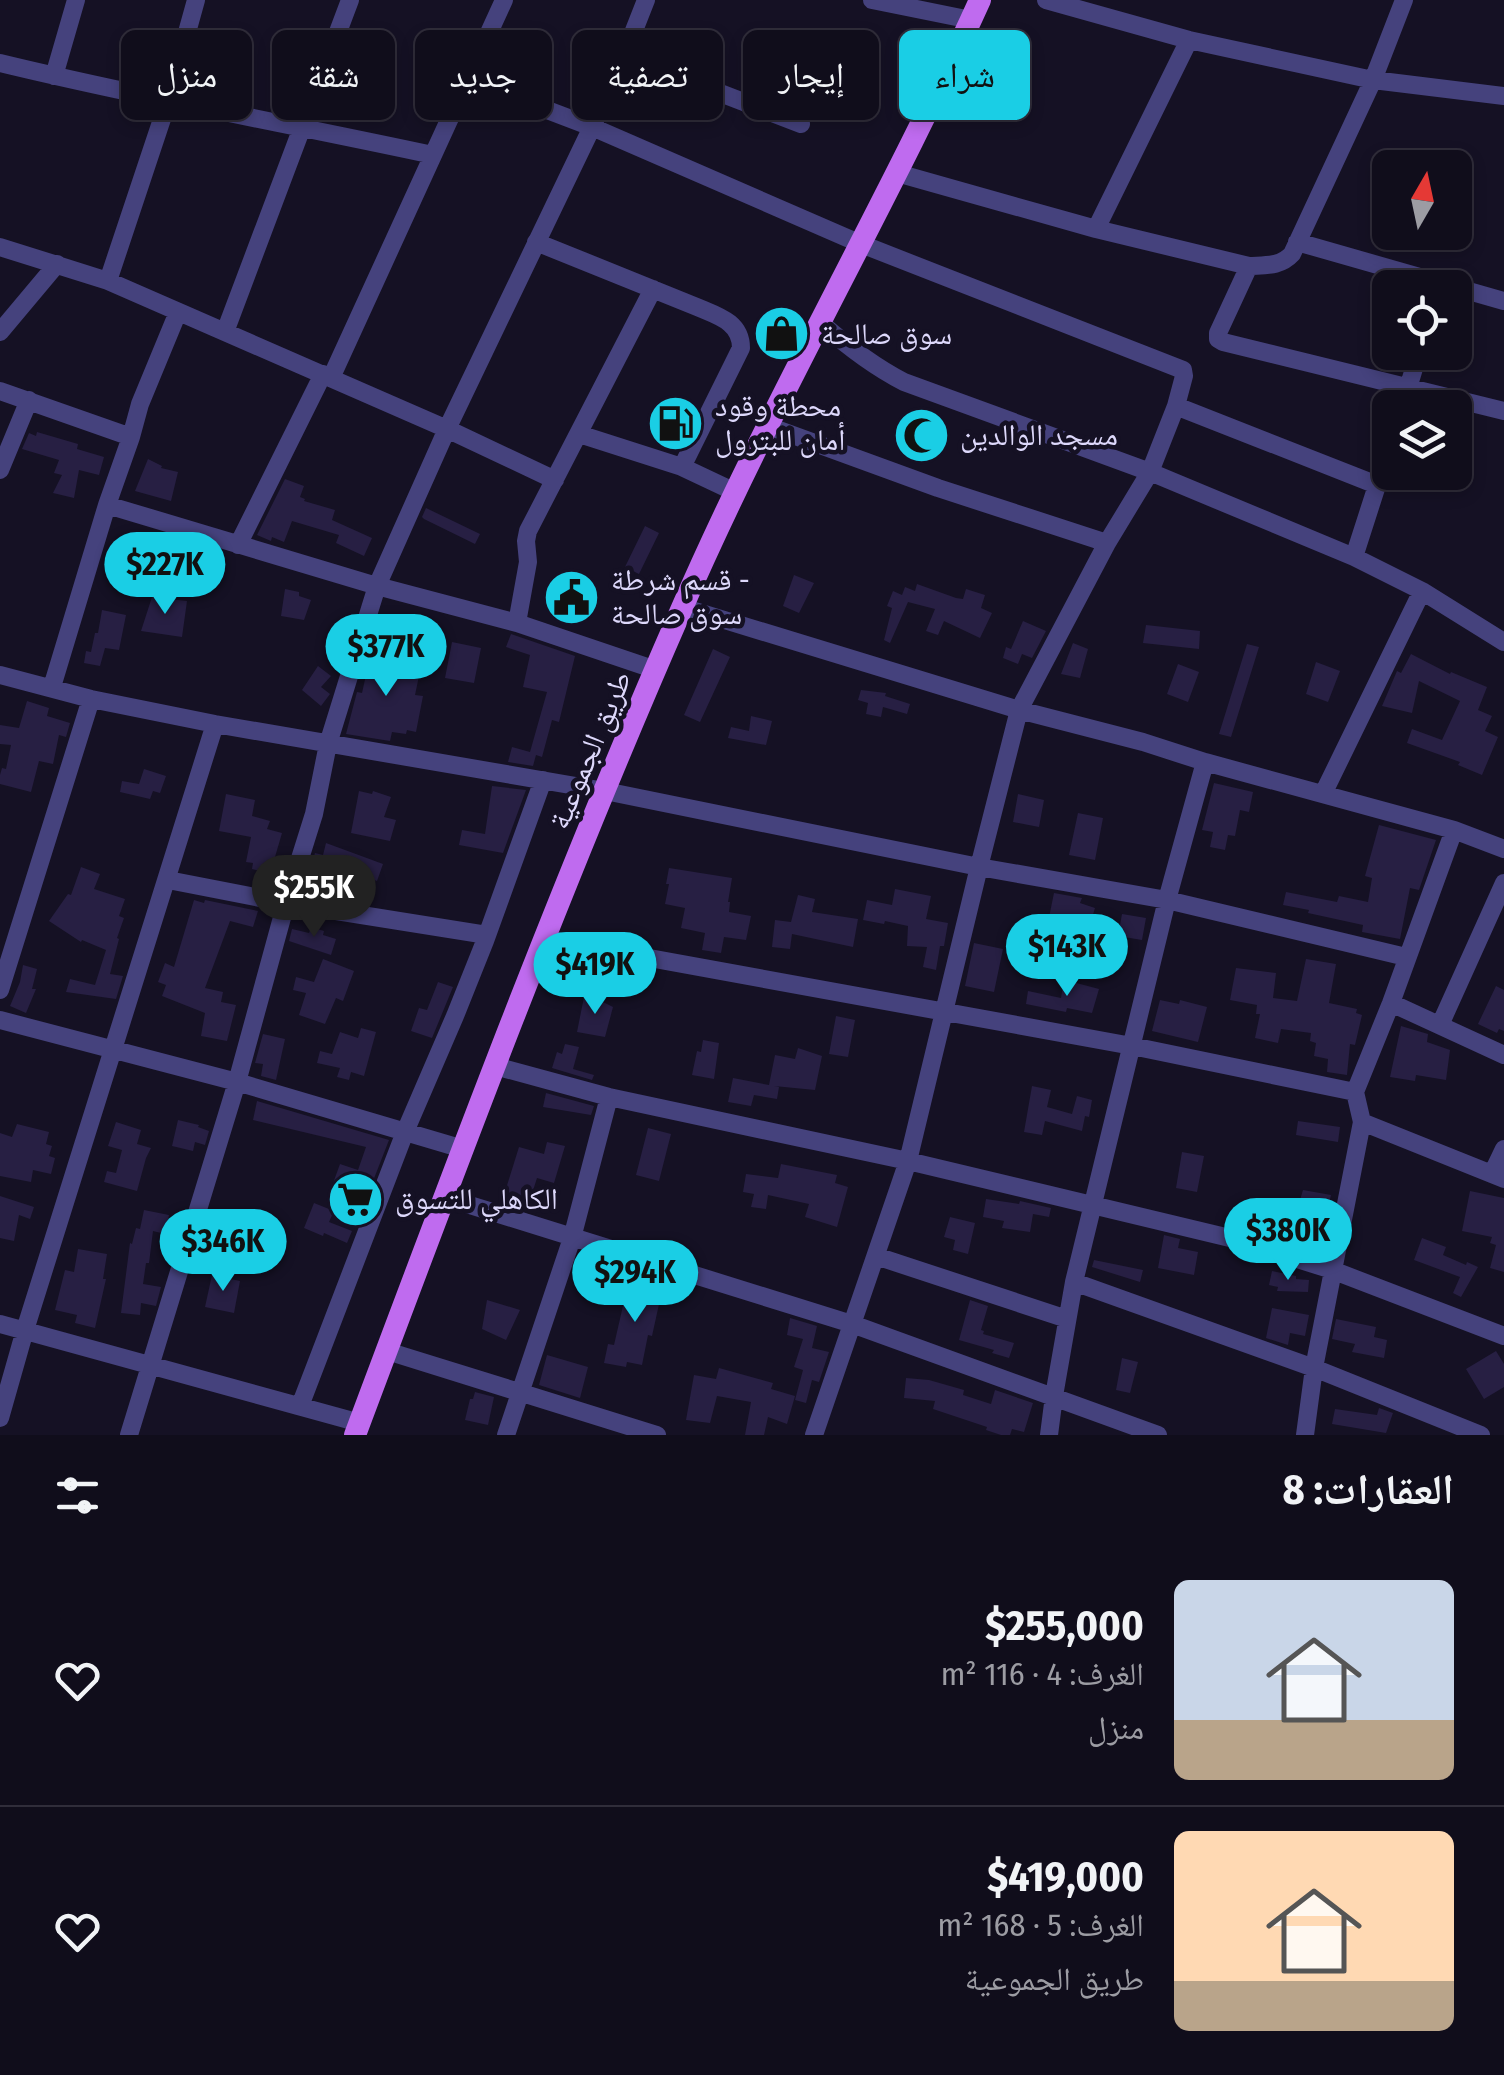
<!DOCTYPE html>
<html lang="ar">
<meta charset="utf-8">
<style>
:root{--surface:#100d1b;--page:#1e1b28;--text:#f1f3f6;--muted:#9c9ca3;--line:#302d3a;--accent:#1acee5}
body{margin:0;font-family:"Fira Sans Condensed","Noto Naskh Arabic",sans-serif;background:var(--page);color:var(--text);direction:rtl;height:100vh;display:flex;flex-direction:column;font-size:38px;white-space:nowrap}
*{box-sizing:border-box;margin:0}
p{font-size:32px;color:var(--muted)}
.icon{flex:none;width:55px;height:55px;fill:none;stroke:currentColor;stroke-width:2;stroke-linecap:round;stroke-linejoin:round}
.map{position:relative;height:1435px;overflow:hidden;direction:ltr}
.sheet{display:flex;flex-direction:column;background:var(--surface);flex:1}
.sheet>*{flex:none}
.top-card{position:absolute;left:30px;top:30px;width:1000px;height:90px;direction:rtl;display:flex;gap:20px}
.needle{width:65px;rotate:9deg}
.fabs{position:absolute;left:1372px;top:150px;display:grid;gap:20px}
.fabs a{display:grid;place-items:center;width:100px;height:100px;border-radius:15px;background:var(--surface);box-shadow:0 5px 15px #0003,0 0 0 2px var(--line);font-size:50px}
.price{position:absolute;translate:-50% -85px;padding:0 22px;border-radius:35px;background:var(--accent);color:#111;font-size:32px;line-height:65px;filter:drop-shadow(0 2px 5px #0008)}
.price::after{content:'';position:absolute;left:50%;top:60px;width:30px;height:22px;margin-left:-15px;background:inherit;clip-path:polygon(0 0,100% 0,50% 100%)}
.price.selected{background:#222;color:#fff}
ul{padding:0;list-style:none}
li{display:flex;align-items:center;gap:30px;height:250px;padding:0 50px}
li+li{border-top:2px solid var(--line)}
li span{display:grid;place-items:center;flex:none;width:280px;height:200px;border-radius:15px;color:#555}
li>.icon{margin-inline-start:auto}
span .icon{width:120px;height:120px;fill:#fffc;stroke-width:1}
li b{font-size:42px}
h2{display:flex;justify-content:space-between;align-items:center;height:120px;padding:0 50px;font-size:42px}
.tag{padding:0 35px;border-radius:15px;background:var(--surface);box-shadow:0 5px 15px #0003,0 0 0 2px var(--line);font-size:35px;line-height:90px}
.tag.selected{background:var(--accent);color:#111}
.map>svg:first-child{display:block}
.building{fill:#271f43}
.lines{fill:none;stroke-linecap:round;stroke-linejoin:round}
.minor{stroke:#45427d;stroke-width:18}
.major{stroke:#bf6bef;stroke-width:22}
.labels{text-anchor:middle;dominant-baseline:central;stroke-width:9;stroke-linejoin:round;paint-order:stroke}
.poi-label{font-size:30px;fill:#ddd8fb;stroke:#151124;text-anchor:start}
.street-label{font-size:30px;fill:#ddd8fb;stroke:#151124}
</style>
<div class="map">
<svg width="1504" height="1435" viewBox="0 0 1504 1435">
<rect width="100%" height="100%" fill="#151124"/>
<path class="building" d="M37 432 78 444 77 449 104 457 99 475 79 470 74 498 53 493 62 475 54 473 59 460 22 449 29 433 36 436Z
M148 459 162 466 161 468 178 472 171 501 135 491Z
M285 479 304 486 300 497 305 499 304 501 335 510 332 520 372 538 364 556 336 543 339 535 292 521 284 542 272 537 271 541 257 535Z
M426 508 480 534 475 544 424 519 422 517Z
M645 526 659 533 639 574 625 567Z
M794 575 814 583 799 613 783 606Z
M917 584 956 598 963 599 966 589 985 595 981 608 992 613 980 638 944 621 938 635 926 631 935 609 908 602 890 643 884 640 892 608 887 606 893 591 902 595 905 587 915 591Z
M285 589 299 592V596L311 600 304 620 281 616Z
M152 597 187 601 182 637 141 631Z
M102 610 126 615 119 650 105 648 100 666 84 663 86 651 91 652 95 633H98Z
M1023 621 1046 631 1032 658 1022 654 1018 664 1003 658 1006 647 1011 649Z
M1146 625 1200 631 1199 649 1143 643Z
M511 634 575 656 559 722 552 720 542 757 536 755 533 766 508 762 512 747 530 752 547 692 523 687 530 655 506 647Z
M386 638 403 642 396 671 419 676 415 695 423 696 416 732 407 730 406 734 392 732 390 741 346 734 357 692 362 693 368 666 378 668Z
M452 642 481 648 474 683 445 678Z
M1073 643 1088 649 1080 678 1061 674Z
M1247 644 1259 647 1231 737 1219 734Z
M713 649 730 657 700 722 684 715Z
M1411 654 1450 674 1451 672 1487 687 1478 710 1492 716 1485 731 1498 737 1482 775 1458 765 1460 762 1407 743 1412 729 1442 740 1460 701 1419 681 1412 713 1382 706 1397 671 1401 673Z
M1316 662 1340 671 1328 702 1306 694Z
M1178 664 1199 672 1188 702 1167 694Z
M318 666 331 676 321 687 330 694 321 706 302 690Z
M861 690 886 693 885 696 910 704 907 714 883 707 881 717 866 714 868 703 858 700Z
M27 701 49 708 47 716 70 723 66 737 59 735 53 764 39 761 31 792 0 784V775L2 768 6 769 11 745 0 744V725L19 728Z
M751 716 772 721 766 745 728 738 731 727 749 731Z
M144 769 166 776 160 793 153 791 150 799 120 792 122 781 139 784Z
M1214 783 1253 792 1249 812 1240 810 1235 836 1228 835 1225 850 1210 847 1213 832 1202 830Z
M492 786 526 790 503 853 459 845 462 830 485 834Z
M359 791 372 794 373 791 391 797 384 817 396 820 390 841 351 833Z
M226 794 255 800 252 816 270 821 267 829 282 833 275 857 280 858 276 875 252 869 253 863 246 862 251 837 219 831Z
M1018 794 1044 800 1039 827 1013 822Z
M1078 813 1103 818 1095 860 1069 855Z
M1379 825 1436 840 1419 890 1410 888 1400 939 1362 932 1363 925 1308 913 1309 910 1283 905 1286 892 1337 902 1339 896 1368 902 1372 878 1365 876Z
M326 843 383 864 377 881 354 873 351 885 322 879 319 896 302 893 315 853 323 855Z
M81 867 100 874 94 889 125 899 119 916 124 918 117 938 119 939 110 974 123 976 116 999 66 992 70 979 95 985 106 950 82 940 81 942 49 921 68 894 71 895Z
M669 868 732 878 728 902H730L729 912 751 916 746 940 724 937 721 953 702 950 705 933 681 928 685 908 665 904 669 884H666Z
M895 889 931 896 926 919 948 923 944 946H940L936 970 923 967 927 947 907 946 908 926 885 921 884 924 863 920 867 900 892 905Z
M1054 893 1082 898 1080 903 1095 908 1091 921 1078 917 1075 931 1069 930 1067 950 1040 946 1042 931 1046 932Z
M798 895 815 899 812 912 858 919 853 947 792 934 790 949 772 947 775 920 791 922Z
M194 900 204 903 205 900 258 911 253 927 230 921 205 988 223 992 221 1002 236 1005 227 1041 201 1036 205 1013 162 996 166 985 158 982 165 963 174 967Z
M1122 914 1146 918 1142 940 1118 936Z
M311 927 324 931 323 935 336 939 331 955 289 941 292 929 309 933Z
M974 943 1003 949 994 992 965 986Z
M323 959 354 971 343 1001 336 998 325 1024 299 1015 306 993 293 990 296 977 314 982Z
M1306 959 1336 964 1329 1003 1357 1009 1356 1013 1362 1015 1355 1045 1350 1044 1347 1075 1327 1072 1328 1059 1314 1056 1316 1043 1310 1041 1311 1033 1281 1029 1278 1043 1255 1038 1260 1014H1256L1257 1005 1230 1000 1236 968 1276 973 1273 998 1297 1001Z
M23 965 37 969 32 989H36L26 1013 10 1006 20 982Z
M1069 981 1099 989 1092 1013 1067 1008 1066 1012 1026 1004 1028 991 1061 998 1063 985 1068 986Z
M438 982 453 987 432 1038 411 1031 419 1008 427 1010Z
M1496 986 1504 990V1031L1499 1029 1497 1033 1478 1024Z
M584 997 597 999 613 1007 605 1037 577 1032Z
M1160 1000 1179 1004 1180 1000 1207 1007 1198 1042 1152 1031Z
M836 1016 855 1020 848 1057 829 1054Z
M1401 1026 1428 1034 1427 1042 1450 1050 1446 1080 1416 1075 1415 1081 1390 1077Z
M361 1028 376 1032 364 1076 351 1072 349 1080 337 1077 340 1068 317 1063 320 1051 332 1054 340 1032 358 1038Z
M263 1034 285 1039 276 1080 261 1076 263 1064 255 1063Z
M703 1040 719 1043 714 1079 692 1075 697 1051 701 1052Z
M565 1044 579 1047 573 1069 594 1075 592 1080 552 1068 557 1052 562 1054Z
M798 1048 822 1056 815 1090 774 1086 779 1087 777 1099 754 1095 751 1106 728 1102 733 1078 769 1085 775 1055 795 1059Z
M1032 1086 1051 1090 1047 1107 1072 1114 1077 1096 1092 1100 1089 1117 1085 1116 1082 1131 1045 1121 1042 1135 1024 1132Z
M546 1093 594 1106 591 1115 543 1107Z
M257 1101 389 1140 366 1199 332 1186 340 1164 358 1170 366 1147 253 1120Z
M178 1120 199 1125 198 1127 209 1131 205 1145 195 1142 193 1151 172 1146Z
M1298 1121 1340 1127 1338 1142 1296 1135Z
M116 1122 141 1130 137 1144 151 1148 146 1158 137 1191 104 1182 107 1171 116 1173 122 1150 108 1146Z
M17 1124 49 1132 46 1144 52 1146 49 1156 55 1158 51 1174 33 1170 31 1182 0 1176V1133L12 1137Z
M648 1128 671 1134 659 1181 636 1175Z
M547 1142 565 1146 554 1183 537 1178 529 1203 504 1195 519 1147 544 1154Z
M1182 1152 1204 1156 1197 1192 1176 1188Z
M781 1164 837 1175 835 1183 848 1187 837 1227 805 1217 809 1204 768 1195 766 1209 751 1207 754 1194 743 1192 746 1174 778 1178Z
M1303 1190 1331 1195 1327 1213 1311 1210 1308 1226 1277 1220 1276 1228 1256 1225 1260 1200 1291 1205 1292 1198 1300 1200Z
M1470 1191 1504 1198V1272L1490 1268 1496 1245 1490 1243 1492 1237 1462 1231Z
M0 1196 34 1207 30 1219 19 1215 14 1241 0 1238Z
M986 1199 1019 1204 1020 1201 1051 1208 1049 1217 1033 1214 1030 1232 1002 1228 1004 1221 983 1217Z
M314 1203 334 1211 329 1222 352 1231 347 1243 324 1233 323 1236 304 1228Z
M144 1210 169 1215 165 1234 153 1231 149 1263H146L143 1284 161 1287 156 1306 141 1303 140 1315 121 1313 130 1243 132 1244 136 1228 140 1229Z
M950 1217 975 1223 968 1254 953 1250 955 1240 944 1237Z
M223 1219 256 1228 248 1260 218 1252 222 1239 218 1237Z
M1164 1235 1180 1239 1178 1248 1198 1252 1194 1275 1158 1268Z
M1422 1238 1446 1247 1443 1255 1466 1265 1467 1262 1478 1267 1461 1297 1453 1293 1460 1277 1414 1260Z
M78 1249 107 1254 103 1279H106L95 1328 75 1323 77 1315 55 1310 65 1270 74 1272Z
M1094 1260 1143 1270 1140 1282 1092 1267Z
M1272 1271 1296 1276V1279L1309 1280 1308 1292 1277 1291 1278 1287 1269 1285Z
M212 1275 240 1281 234 1313 205 1307Z
M647 1282 663 1286 652 1336 648 1335 642 1365 627 1362 626 1367 604 1363 608 1344 614 1345 628 1284 646 1288Z
M487 1300 520 1310 506 1340 482 1329Z
M970 1300 988 1306 981 1330 984 1331 983 1334 1014 1343 1009 1358 992 1353 994 1350 959 1340Z
M1272 1308 1309 1315 1305 1336 1290 1333 1288 1345 1266 1338Z
M790 1318 817 1326 812 1348 829 1352 819 1382 812 1380 806 1403 795 1400 803 1370 794 1367 803 1339 787 1335Z
M1336 1319 1376 1327 1374 1337 1387 1340 1384 1358 1352 1352 1355 1344 1332 1339Z
M1496 1351 1504 1364V1387L1484 1399 1466 1369Z
M547 1355 588 1367 580 1398 539 1385Z
M1122 1358 1138 1362 1130 1393 1116 1390Z
M719 1368 773 1383 771 1389 795 1396 787 1424 768 1417 764 1435H745L751 1402 717 1396 710 1423 686 1420 694 1375 716 1379Z
M906 1378 929 1380 964 1390 963 1395 991 1404 995 1390 1033 1403 1024 1432 1012 1429 1010 1435H1001L986 1430 987 1427 933 1409 935 1401 904 1398Z
M475 1392 494 1397 488 1425 465 1420 470 1399H473Z
M1379 1408 1393 1413 1386 1433 1332 1424 1335 1409 1377 1415Z"/>
<g class="lines">
<path class="minor" d="M872 0 971 20
M1046 0 1189 40 1373 80 1504 96
M624 56 801 124
M0 63C144 98 289 124 433 155
M54 76 76 0
M468 80 592 127 861 244 1183 370 1184 376 1176 406 1150 472 1107 543 1019 710 979 867 908 1161 814 1435
M897 173 1096 229 1249 266C1265 265 1280 267 1292 254L1373 80 1404 0
M1096 229 1189 40
M536 242 697 307C718 316 741 322 741 348L682 467
M1297 242 1504 301
M0 247 108 281 447 429 555 480
M1249 266 1218 333V339L1223 342 1504 411
M108 281 168 101 196 0
M821 323C847 346 873 366 904 382L1150 472 1354 557 1422 591 1504 642
M0 332 57 264
M225 332 350 0
M331 378 504 0
M0 391 131 437
M1176 406 1377 485
M1402 408 1419 352
M768 426 938 488 1107 543
M579 434 682 467 735 492
M0 470 29 400
M107 505 377 586 517 623 656 670
M238 545 323 374
M1354 557 1390 445
M682 607 1019 710 1143 742 1205 762 1454 830 1504 849
M517 623 528 562 526 541 528 531 653 289
M0 675 91 699 215 724 605 791 979 867 1167 900 1406 957
M52 687 107 505 131 437 140 404 178 312
M1324 792 1422 591
M168 880 286 903 487 935
M545 939 1132 1046 1355 1092
M0 990 91 699
M1391 1003 1504 1055
M0 1020 237 1082 463 1149
M1440 1025 1504 883
M495 1066 609 1097 908 1161 1234 1239 1332 1270 1504 1336
M1362 1122 1504 1179
M1492 1174 1504 1149
M444 1197 852 1324 1158 1435
M876 1256 1067 1319
M1074 1282 1314 1368 1481 1435
M0 1324 360 1423
M387 1351 657 1435
M300 1406 405 1132 455 1016 485 941 543 780
M0 1418 25 1330 215 724
M129 1435 237 1082 286 903 314 814 328 744 377 586 447 429 592 127 624 56 646 0
M506 1435 572 1238 609 1097
M1049 1435 1054 1396 1074 1282 1167 900 1205 762
M1305 1435 1314 1368 1362 1122 1355 1092 1391 1003 1454 830"/>
<path class="major" d="M355 1435C459 1157 563 879 682 608 772 401 887 205 980 0"/>
</g>
<defs>
<symbol id="shop-disc" viewBox="-11 -11 22 22"><circle r="9.5" fill="#1acee5" stroke="#151124"/><path d="M-5-2.5h2.3a2.7 3.5 0 0 1 5.4 0H5L5.5 6h-11ZM-1.5-2.5h3a1.5 2.3 0 0 0-3 0Z" fill="#111"/></symbol>
<symbol id="fuel-disc" viewBox="-11 -11 22 22"><circle r="9.5" fill="#1acee5" stroke="#151124"/><path d="M-5.5-6h7V0h2V4h1.3V-2.5L3-4.5l.8-.8L6-3V5H2.5V1h-1V6h-7ZM-4.2-4.7v3.2H.2V-4.7Z" fill="#111"/></symbol>
<symbol id="mosque-disc" viewBox="-11 -11 22 22"><circle r="9.5" fill="#1acee5" stroke="#151124"/><path d="M3.5-4.9A6 6 0 1 0 3.5 4.9A5 5 0 1 1 3.5-4.9Z" fill="#111"/></symbol>
<symbol id="civic-disc" viewBox="-11 -11 22 22"><circle r="9.5" fill="#1acee5" stroke="#151124"/><path d="M-.6-6.5H3V-4.5H.6V-3L4-1V1h2V6H-6V1h2V-1L-.6-3ZM-1.2 2.5V6h2.4V2.5Z" fill="#111"/></symbol>
<symbol id="supermarket-disc" viewBox="-11 -11 22 22"><circle r="9.5" fill="#1acee5" stroke="#151124"/><path d="M-6-5.5h2.5l.6 2H6L4.5 2H-2.5L-4.4-4H-6ZM-1.5 3.2a1.3 1.3 0 1 0 .1 0ZM3 3.2a1.3 1.3 0 1 0 .1 0Z" fill="#111"/></symbol>
</defs>
<g fill-rule="evenodd">
<use href="#shop-disc" x="750" y="302" width="63" height="63"/>
<use href="#fuel-disc" x="644" y="392" width="63" height="63"/>
<use href="#mosque-disc" x="890" y="404" width="63" height="63"/>
<use href="#civic-disc" x="540" y="566" width="63" height="63"/>
<use href="#supermarket-disc" x="324" y="1168" width="63" height="63"/>
</g>
<g class="labels">
<g class="poi-label">
<text x="821" y="334">سوق صالحة</text>
<text x="715" y="406">محطة وقود<tspan x="715" dy="34">أمان للبترول</tspan></text>
<text x="960" y="435">مسجد الوالدين</text>
<text x="611" y="580">قسم شرطة -<tspan x="611" dy="34">سوق صالحة</tspan></text>
<text x="395" y="1199">الكاهلي للتسوق</text>
</g>
<g class="street-label">
<text transform="translate(590 750) rotate(-67)">طريق الجموعية</text>
</g>
</g>
</svg>
<div class="fabs">
<a><svg class="needle" viewBox="-14 -14 28 28"><path d="M0-13l5 13h-10z" fill="#e53935"/><path d="M0 13l5-13h-10z" fill="#9c9ca3"/></svg></a>
<a><svg class="icon" aria-label="locate" viewBox="0 0 24 24"><circle cx="12" cy="12" r="6"/><path d="M12 2v4M12 18v4M2 12h4M18 12h4"/></svg></a>
<a><svg class="icon" aria-label="layers" viewBox="0 0 24 24"><path d="M12 4l9 5-9 5-9-5zM3 14l9 5 9-5"/></svg></a>
</div>
<b class="price" style="left:165px;top:617px">$227K</b>
<b class="price" style="left:386px;top:699px">$377K</b>
<b class="price selected" style="left:314px;top:940px">$255K</b>
<b class="price" style="left:1067px;top:999px">$143K</b>
<b class="price" style="left:595px;top:1017px">$419K</b>
<b class="price" style="left:1288px;top:1283px">$380K</b>
<b class="price" style="left:223px;top:1294px">$346K</b>
<b class="price" style="left:635px;top:1325px">$294K</b>
<div class="top-card">
<a class="tag selected">شراء</a>
<a class="tag">إيجار</a>
<a class="tag">تصفية</a>
<a class="tag">جديد</a>
<a class="tag">شقة</a>
<a class="tag">منزل</a>
</div>
</div>
<section class="sheet">
<h2>العقارات: 8<svg class="icon" aria-label="filters" viewBox="0 0 24 24"><path d="M4 7h16M4 17h16"/><circle cx="9" cy="7" r="2"/><circle cx="15" cy="17" r="2"/></svg></h2>
<ul>
<li><span style="background:linear-gradient(#c9d6e8 70%,#b9a48a 0)"><svg class="icon" aria-label="home" viewBox="0 0 24 24"><path d="M3 11l9-7 9 7M6 9v11h12V9"/></svg></span><div><b>$255,000</b><p>الغرف: 4 · 116 m²</p><p>منزل</p></div><svg class="icon" aria-label="heart" viewBox="0 0 24 24"><path d="M12 20l-8-8c-3-5 5-10 8-4 3-6 11-1 8 4z"/></svg></li>
<li><span style="background:linear-gradient(#ffd9b3 75%,#b9a48a 0)"><svg class="icon" aria-label="home" viewBox="0 0 24 24"><path d="M3 11l9-7 9 7M6 9v11h12V9"/></svg></span><div><b>$419,000</b><p>الغرف: 5 · 168 m²</p><p>طريق الجموعية</p></div><svg class="icon" aria-label="heart" viewBox="0 0 24 24"><path d="M12 20l-8-8c-3-5 5-10 8-4 3-6 11-1 8 4z"/></svg></li>
</ul>
</section>
